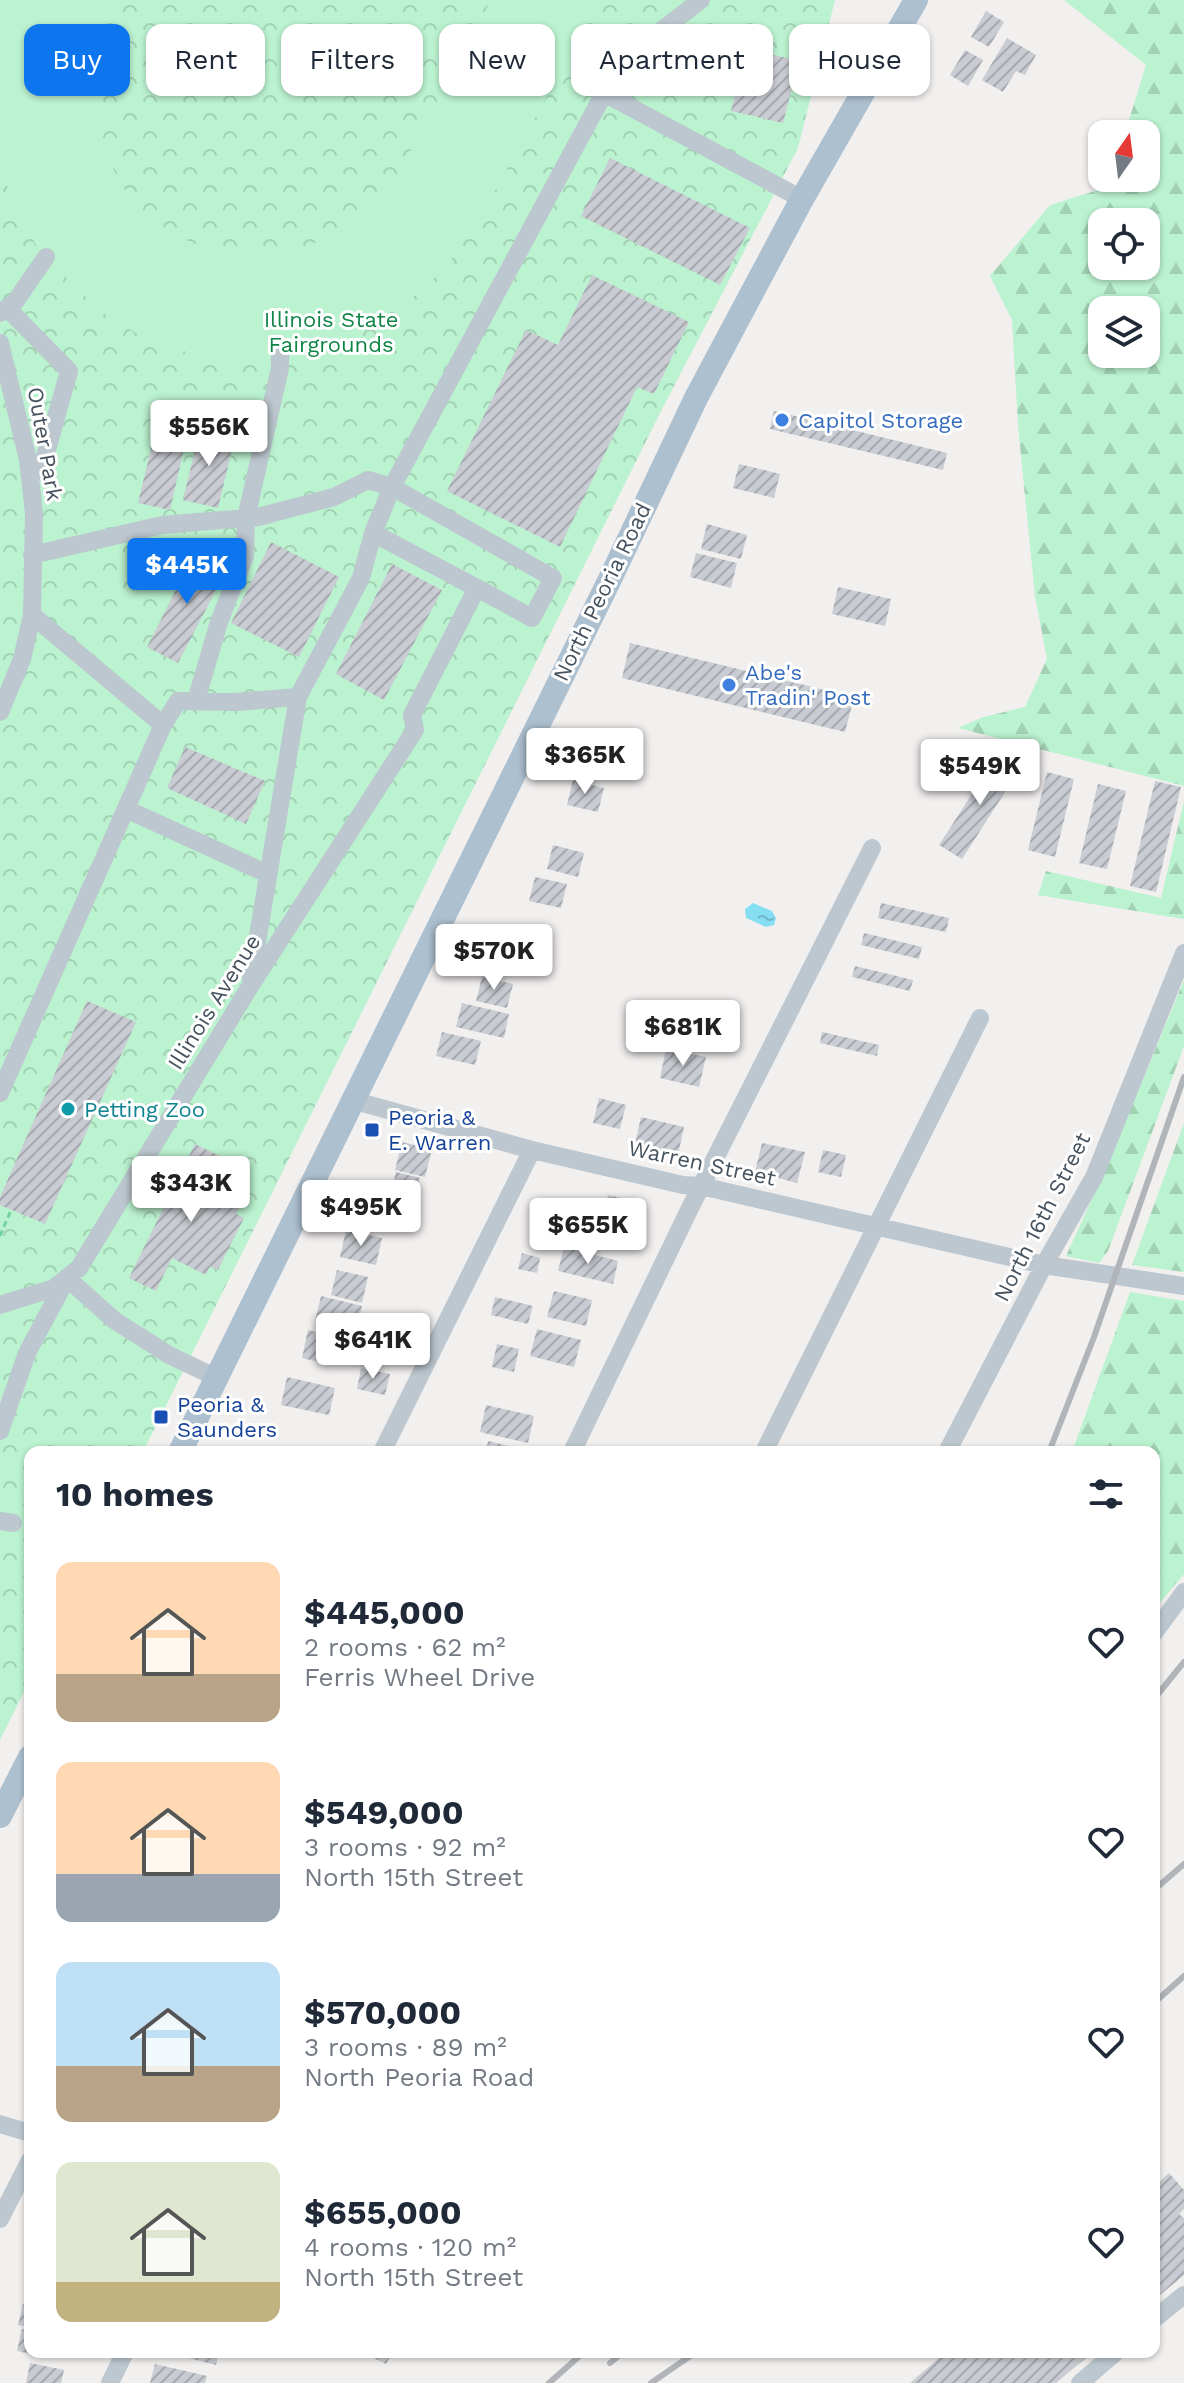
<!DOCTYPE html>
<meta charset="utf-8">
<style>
:root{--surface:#fff;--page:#f2f2f3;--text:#1f2937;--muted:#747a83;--accent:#0d76ee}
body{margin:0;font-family:"Work Sans",sans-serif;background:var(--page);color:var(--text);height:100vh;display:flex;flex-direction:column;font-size:30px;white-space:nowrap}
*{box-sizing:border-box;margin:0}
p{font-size:26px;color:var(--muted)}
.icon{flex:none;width:44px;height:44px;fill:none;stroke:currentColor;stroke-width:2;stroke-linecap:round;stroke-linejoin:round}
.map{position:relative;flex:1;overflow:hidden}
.panel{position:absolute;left:24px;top:1446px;width:1136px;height:912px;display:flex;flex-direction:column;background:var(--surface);border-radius:16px;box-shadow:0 2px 6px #0004}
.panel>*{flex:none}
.top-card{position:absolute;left:24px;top:24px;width:1136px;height:72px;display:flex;gap:16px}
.needle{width:52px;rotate:14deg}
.fabs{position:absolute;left:1088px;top:120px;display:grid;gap:16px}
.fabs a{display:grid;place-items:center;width:72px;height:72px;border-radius:16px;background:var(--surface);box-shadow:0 2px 6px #0004;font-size:40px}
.price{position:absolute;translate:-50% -68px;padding:0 18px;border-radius:8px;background:#fff;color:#222;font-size:26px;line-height:52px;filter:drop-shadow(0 2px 4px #0008)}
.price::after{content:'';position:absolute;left:50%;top:48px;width:24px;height:18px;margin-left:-12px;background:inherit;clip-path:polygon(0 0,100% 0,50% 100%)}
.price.selected{background:var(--accent);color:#fff}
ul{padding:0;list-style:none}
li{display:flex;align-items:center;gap:24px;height:200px;padding:0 32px}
li span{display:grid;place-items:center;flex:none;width:224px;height:160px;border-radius:16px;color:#555}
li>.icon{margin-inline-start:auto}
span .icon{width:96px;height:96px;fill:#fffc;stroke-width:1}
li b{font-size:34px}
h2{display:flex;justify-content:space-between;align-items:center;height:96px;padding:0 32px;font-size:34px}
.chip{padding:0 28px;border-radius:16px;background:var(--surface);box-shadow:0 2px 6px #0004;font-size:28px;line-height:72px}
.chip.selected{background:var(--accent);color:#fff}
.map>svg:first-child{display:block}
.forest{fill:url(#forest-firs);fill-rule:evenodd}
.park{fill:url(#park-crowns)}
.pitch{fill:#bbf2cf}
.water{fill:url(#water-ripples)}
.building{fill:url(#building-hatch)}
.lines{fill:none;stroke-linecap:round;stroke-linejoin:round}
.path{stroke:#71d2a0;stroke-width:3;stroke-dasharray:6 4;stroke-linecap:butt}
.minor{stroke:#bcc7cf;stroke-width:18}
.major{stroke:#adc0d0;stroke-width:24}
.rail{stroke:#b1b5ba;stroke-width:6}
.shop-dot{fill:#3f7fe0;stroke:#fff;stroke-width:3}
.culture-dot{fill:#0f9aa8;stroke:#fff;stroke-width:3}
.transit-dot{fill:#1a4fb4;stroke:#fff;stroke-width:3}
.labels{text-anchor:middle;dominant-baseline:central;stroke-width:6;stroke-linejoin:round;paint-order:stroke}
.park-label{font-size:22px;fill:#118548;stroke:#fff}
.shop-label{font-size:22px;fill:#366cbe;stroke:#fff;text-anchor:start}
.street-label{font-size:22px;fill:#46535e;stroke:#fff}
.culture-label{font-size:22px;fill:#0d838f;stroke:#fff;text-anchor:start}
.transit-label{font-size:22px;fill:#164399;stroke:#fff;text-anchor:start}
</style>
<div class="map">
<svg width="1184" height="2383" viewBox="0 0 1184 2383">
<defs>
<pattern id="forest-firs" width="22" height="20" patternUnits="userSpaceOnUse" patternTransform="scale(2)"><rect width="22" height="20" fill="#bbf2cf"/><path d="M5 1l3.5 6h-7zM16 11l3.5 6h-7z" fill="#a2d1b4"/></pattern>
<pattern id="park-crowns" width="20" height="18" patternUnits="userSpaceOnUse" patternTransform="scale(2)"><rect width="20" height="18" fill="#bbf2cf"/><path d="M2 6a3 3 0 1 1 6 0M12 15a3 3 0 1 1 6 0" fill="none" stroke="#a2d1b4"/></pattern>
<pattern id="water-ripples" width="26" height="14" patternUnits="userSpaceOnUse" patternTransform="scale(2)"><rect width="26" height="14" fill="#86def2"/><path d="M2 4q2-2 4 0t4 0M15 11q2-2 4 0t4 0" fill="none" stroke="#6fb7c7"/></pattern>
<pattern id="building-hatch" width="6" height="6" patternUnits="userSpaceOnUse" patternTransform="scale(2)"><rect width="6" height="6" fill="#c9ccd2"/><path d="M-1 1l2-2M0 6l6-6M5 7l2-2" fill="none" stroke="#a5a8ae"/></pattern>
</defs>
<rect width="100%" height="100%" fill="#f2efef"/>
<path class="forest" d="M1064 0H1184V786L958 728 983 717 1025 707 1047 659 1035 596 1018 426 1012 320 990 276 1050 205 1098 190 1102 170V178H1146V134H1119L1129 120 1146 65ZM1146 222V266H1102V222ZM1102 310H1146V354H1102Z
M1184 801V919L1038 895 1046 871 1161 898Z
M1184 980V1046L1108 1251 1099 1263 1066 1256 1110 1159Z
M1184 1123V1272L1132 1265Z
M1130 1292 1184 1301V1574L1154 1610V1452H1072Z"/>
<path class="park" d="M0 0H835L798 148 660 413 143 1452H30V1680L0 1740Z"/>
<path class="pitch" d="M0 0H105C102 11 96 23 95 35 87 83 96 141 121 183 131 202 150 218 168 230 223 265 299 262 352 222 369 210 382 195 395 180L491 0H597C569 54 542 107 512 160 485 209 459 262 414 296 327 362 217 383 120 324 101 313 86 297 70 281 60 272 48 262 40 251 24 226 7 193 1 163 0 146 0 126 0 109 0 73 0 36 0 0Z"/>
<path class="water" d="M753 903 772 911 776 918 774 925 766 927 746 918 745 909Z"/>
<path class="building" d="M986 11 1004 22 989 47 971 37Z
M1007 38 1036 55 1025 75 1016 71 1003 92 982 80Z
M746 48 799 61 783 123 731 111Z
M965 50 983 60 968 86 950 75Z
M610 158 750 228 720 285 581 216Z
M592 275 689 322 654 394 637 387 560 547 447 491 526 330 558 345Z
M774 411 947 453 943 470 770 429Z
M200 429 235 437 218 508 183 500Z
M155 432 186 440 170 510 138 503Z
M739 464 780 474 774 498 733 488Z
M707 524 747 535 741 559 701 549Z
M271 542 339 577 299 657 231 623Z
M196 550 228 567 178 663 147 647Z
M696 553 737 563 731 588 690 577Z
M392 564 442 590 384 700 336 674Z
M838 587 891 599 885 626 832 614Z
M630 643 854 697 845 732 622 678Z
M588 737 629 747 623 771 582 761Z
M185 747 265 781 246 824 167 788Z
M997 755 1020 769 962 859 939 845Z
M1047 772 1074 779 1055 857 1028 850Z
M573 780 604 788 598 812 567 805Z
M1155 781 1181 787 1156 892 1130 886Z
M1098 784 1126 791 1107 869 1079 863Z
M553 845 584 853 578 877 547 869Z
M535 877 567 884 561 908 529 901Z
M881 903 949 918 946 932 878 918Z
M864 933 922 947 919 959 861 945Z
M497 938 552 951 546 975 491 962Z
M855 966 913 980 910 991 852 977Z
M482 977 513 984 507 1008 476 1001Z
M87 1001 136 1022 45 1224 0 1205V1197Z
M462 1003 509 1014 504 1038 456 1027Z
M442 1032 481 1041 475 1065 436 1056Z
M822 1032 879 1045 877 1056 820 1043Z
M666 1049 706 1057 699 1087 660 1078Z
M599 1098 626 1105 620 1129 593 1123Z
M641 1117 684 1127 678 1155 635 1144Z
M402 1142 432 1149 425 1177 395 1170Z
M762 1143 805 1152 797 1183 755 1172Z
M195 1144 224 1158 209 1187 242 1203 236 1214 244 1218 218 1270 210 1266 206 1275 172 1258 156 1291 129 1278Z
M823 1150 846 1155 841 1177 818 1172Z
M396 1172 420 1178 414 1203 390 1197Z
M608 1195 647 1204 641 1228 603 1219Z
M372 1203 400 1210 396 1228 367 1222Z
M346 1230 382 1238 376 1265 340 1257Z
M564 1247 618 1261 613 1284 558 1271Z
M522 1253 540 1258 537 1273 518 1269Z
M337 1270 368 1277 362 1303 331 1295Z
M554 1291 592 1300 586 1326 547 1317Z
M321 1296 362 1306 356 1331 315 1321Z
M495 1297 533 1306 528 1324 491 1315Z
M537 1329 581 1340 574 1367 530 1356Z
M308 1330 344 1339 338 1362 333 1361 332 1365 302 1358Z
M497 1344 519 1349 514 1372 492 1367Z
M361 1368 390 1374 385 1395 357 1389Z
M287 1377 335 1388 329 1415 281 1405Z
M486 1405 534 1416 528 1443 480 1432Z
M488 1441 530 1451V1452H486Z
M1169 2173 1184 2190V2209L1179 2214 1184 2218V2275L1154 2300V2187Z
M23 2304 30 2306V2327L18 2325Z
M22 2329 30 2331V2352H41L40 2356 17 2351Z
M177 2352H219L216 2365 176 2355Z
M361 2352H393L386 2364Z
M946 2352H1093L1056 2383H910Z
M30 2363 64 2370 61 2383H26Z
M155 2364 207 2376 205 2383H150Z"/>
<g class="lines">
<path class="path" d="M0 1236 11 1210"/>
<path class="minor" d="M604 93 802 199
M7 308 69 371 41 471 30 475
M0 313 15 302 46 257
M0 343 28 460 34 513 32 615 22 659 0 712
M32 555 162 525 258 517 334 497 368 480 392 487 553 578 532 618 477 588
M298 697 361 578 373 533 392 487 609 84 644 44 701 0
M196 701 219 622 245 556 246 518 280 368V356
M163 725 178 701 236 702 298 697 251 978
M126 809 268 874
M0 1093 163 725 32 615
M352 1100 532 1150 683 1185 701 1186 1044 1265 1184 1286
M0 1305 54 1288 79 1268 249 988 415 730 412 715 477 588 373 533
M0 1431 27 1353 67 1278 114 1320 169 1355 215 1377
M382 1452 532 1150
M572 1452 691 1206 872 848
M764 1452 980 1018
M947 1452 1044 1265 1094 1177 1184 953
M0 1521 13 1523
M1154 1633 1184 1592
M0 2124 30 2133
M0 2219 30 2160
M1154 2319 1184 2295
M110 2383 125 2352
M1080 2383 1116 2352"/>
<path class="major" d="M180 1452 612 575 696 398 802 199 916 0
M0 1816 30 1757"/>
<path class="rail" d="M1049 1452 1094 1337 1184 1077
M1154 1699 1184 1662
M1154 1890 1184 1864
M1154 2003 1184 1976
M610 2363 623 2352
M549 2383 584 2352
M651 2383 696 2352"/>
</g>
<g class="shop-dot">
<circle cx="782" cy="420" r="8"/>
<circle cx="729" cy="685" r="8"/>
</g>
<circle class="culture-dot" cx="68" cy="1109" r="8"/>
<g class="transit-dot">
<rect x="364" y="1122" width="16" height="16" rx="4"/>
<rect x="153" y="1409" width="16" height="16" rx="4"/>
</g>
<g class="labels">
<g class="park-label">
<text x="331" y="319">Illinois State<tspan x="331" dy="25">Fairgrounds</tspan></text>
</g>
<g class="shop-label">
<text x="798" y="420">Capitol Storage</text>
<text x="745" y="672">Abe's<tspan x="745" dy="25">Tradin' Post</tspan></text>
</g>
<g class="street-label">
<text transform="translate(45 444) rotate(80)">Outer Park</text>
<text transform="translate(602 592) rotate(-64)">North Peoria Road</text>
<text transform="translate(214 1002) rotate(-58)">Illinois Avenue</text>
<text transform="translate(702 1163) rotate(12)">Warren Street</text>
<text transform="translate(1042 1217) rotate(-63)">North 16th Street</text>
</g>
<g class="culture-label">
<text x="84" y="1109">Petting Zoo</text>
</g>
<g class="transit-label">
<text x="388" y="1117">Peoria &amp;<tspan x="388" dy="25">E. Warren</tspan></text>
<text x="177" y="1404">Peoria &amp;<tspan x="177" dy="25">Saunders</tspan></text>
</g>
</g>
</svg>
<div class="fabs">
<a><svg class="needle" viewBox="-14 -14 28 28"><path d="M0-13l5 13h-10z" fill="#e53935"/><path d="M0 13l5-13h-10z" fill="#747a83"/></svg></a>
<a><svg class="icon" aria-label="locate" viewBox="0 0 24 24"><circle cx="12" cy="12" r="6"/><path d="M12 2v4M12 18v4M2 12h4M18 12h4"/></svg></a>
<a><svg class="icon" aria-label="layers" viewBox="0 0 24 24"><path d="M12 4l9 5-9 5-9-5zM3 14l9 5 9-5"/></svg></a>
</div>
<b class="price" style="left:209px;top:468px">$556K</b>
<b class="price selected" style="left:187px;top:606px">$445K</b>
<b class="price" style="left:585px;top:796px">$365K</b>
<b class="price" style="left:980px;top:807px">$549K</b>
<b class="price" style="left:494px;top:992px">$570K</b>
<b class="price" style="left:683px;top:1068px">$681K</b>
<b class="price" style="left:191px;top:1224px">$343K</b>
<b class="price" style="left:361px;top:1248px">$495K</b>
<b class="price" style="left:588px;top:1266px">$655K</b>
<b class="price" style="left:373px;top:1381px">$641K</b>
<div class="top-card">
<a class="chip selected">Buy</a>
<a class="chip">Rent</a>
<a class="chip">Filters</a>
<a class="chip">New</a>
<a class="chip">Apartment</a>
<a class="chip">House</a>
</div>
<section class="panel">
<h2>10 homes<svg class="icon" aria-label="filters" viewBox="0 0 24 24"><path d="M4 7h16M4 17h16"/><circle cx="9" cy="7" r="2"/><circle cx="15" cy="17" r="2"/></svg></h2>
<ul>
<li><span style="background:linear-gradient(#ffd9b3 70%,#b9a48a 0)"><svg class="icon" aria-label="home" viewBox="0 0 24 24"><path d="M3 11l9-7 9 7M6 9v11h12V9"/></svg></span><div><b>$445,000</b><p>2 rooms · 62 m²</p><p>Ferris Wheel Drive</p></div><svg class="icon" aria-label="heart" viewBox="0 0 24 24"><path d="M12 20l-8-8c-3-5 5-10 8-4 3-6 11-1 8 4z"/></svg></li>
<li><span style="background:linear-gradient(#ffd9b3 70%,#9aa5b1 0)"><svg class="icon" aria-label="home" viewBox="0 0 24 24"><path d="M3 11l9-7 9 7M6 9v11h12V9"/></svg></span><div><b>$549,000</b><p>3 rooms · 92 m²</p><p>North 15th Street</p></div><svg class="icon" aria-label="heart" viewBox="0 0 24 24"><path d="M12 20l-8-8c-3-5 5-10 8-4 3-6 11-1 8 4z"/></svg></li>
<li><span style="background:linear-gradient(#bfe0f5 65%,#b9a48a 0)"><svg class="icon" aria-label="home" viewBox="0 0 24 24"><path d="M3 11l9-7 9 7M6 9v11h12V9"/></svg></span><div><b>$570,000</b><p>3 rooms · 89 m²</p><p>North Peoria Road</p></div><svg class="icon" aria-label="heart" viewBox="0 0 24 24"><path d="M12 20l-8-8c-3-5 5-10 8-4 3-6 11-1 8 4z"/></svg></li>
<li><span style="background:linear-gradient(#dfe7d0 75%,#c2b280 0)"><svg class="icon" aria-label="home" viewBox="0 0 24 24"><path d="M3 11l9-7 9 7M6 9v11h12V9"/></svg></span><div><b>$655,000</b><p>4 rooms · 120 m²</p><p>North 15th Street</p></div><svg class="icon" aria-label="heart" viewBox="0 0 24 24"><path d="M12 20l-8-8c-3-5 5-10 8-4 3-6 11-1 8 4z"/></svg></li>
</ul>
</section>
</div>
